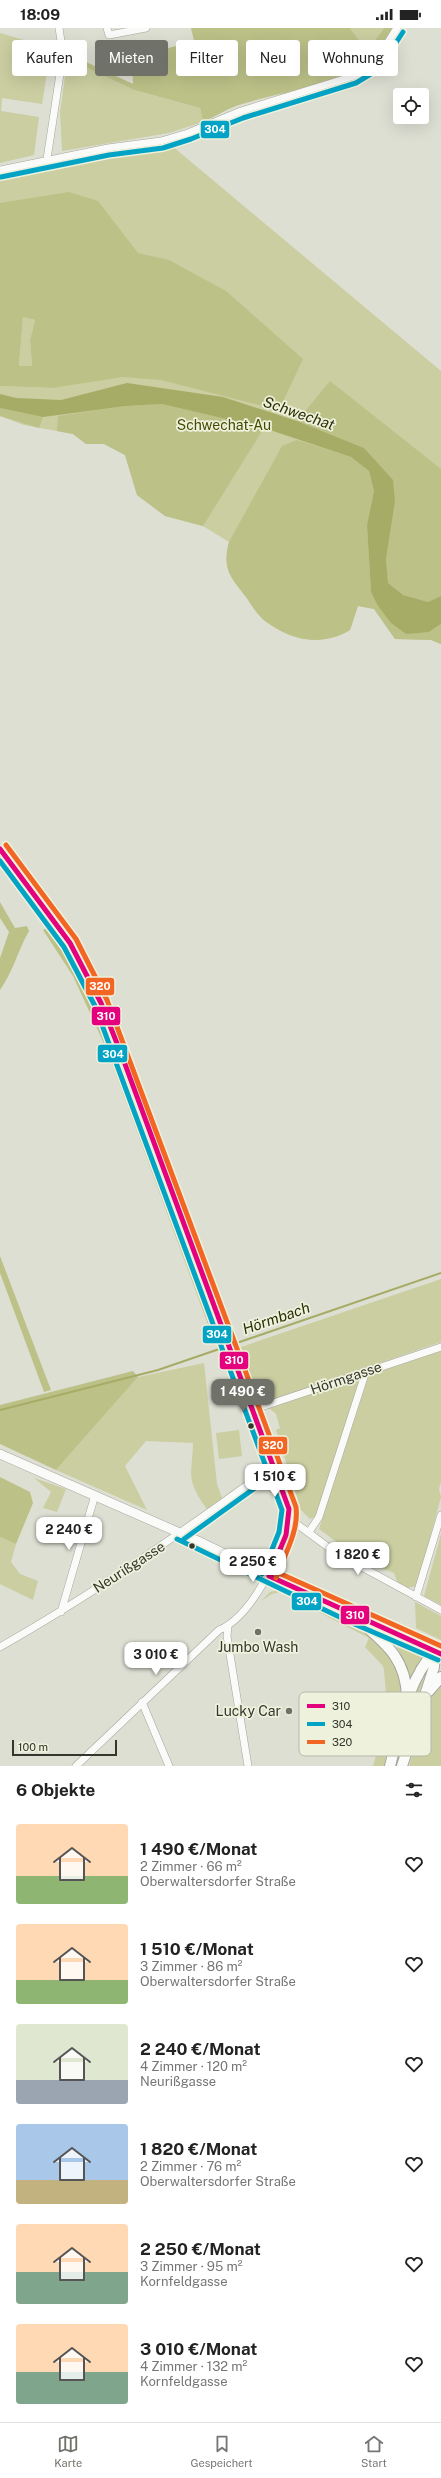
<!DOCTYPE html>
<html lang="de">
<meta charset="utf-8">
<style>
:root{--surface:#fff;--page:#f2f2f2;--text:#222;--muted:#767676;--line:#e0e0e0;--accent:#707168}
body{margin:0;font-family:"Public Sans",sans-serif;background:var(--page);color:var(--text);height:100vh;display:flex;flex-direction:column;font-size:15px;white-space:nowrap}
*{box-sizing:border-box;margin:0}
p{font-size:13px;color:var(--muted)}
.icon{flex:none;width:22px;height:22px;fill:none;stroke:currentColor;stroke-width:2;stroke-linecap:round;stroke-linejoin:round}
.map{position:relative;height:1738px;overflow:hidden}
.drawer{display:flex;flex-direction:column;background:var(--surface);flex:1}
.drawer>*{flex:none}
.top-card{position:absolute;left:12px;top:12px;width:417px;height:36px;display:flex;gap:8px}
.fabs{position:absolute;left:393px;top:60px;display:grid;gap:8px}
.fabs a{display:grid;place-items:center;width:36px;height:36px;border-radius:4px;background:var(--surface);box-shadow:0 4px 16px #0002;font-size:20px}
.scale{position:absolute;left:12px;bottom:10px;width:105px;box-sizing:border-box;padding-left:4px;border:2px solid #35362e;border-top:0;font-size:11px;line-height:14px;white-space:nowrap;color:#35362e;-webkit-text-stroke:3px #eef1db;paint-order:stroke}
.price{position:absolute;translate:-50% -34px;padding:0 9px;border-radius:8px;background:#fff;color:#222;font-size:13px;line-height:26px;filter:drop-shadow(0 1px 2px #0008)}
.price::after{content:'';position:absolute;left:50%;top:24px;width:12px;height:9px;margin-left:-6px;background:inherit;clip-path:polygon(0 0,100% 0,50% 100%)}
.price.selected{background:var(--accent);color:#fff}
ul{padding:0;list-style:none}
li{display:flex;align-items:center;gap:12px;height:100px;padding:0 16px}
li span{display:grid;place-items:center;flex:none;width:112px;height:80px;border-radius:4px;color:#555}
li>.icon{margin-inline-start:auto}
span .icon{width:48px;height:48px;fill:#fffc;stroke-width:1}
li b{font-size:17px}
h2{display:flex;justify-content:space-between;align-items:center;height:48px;padding:0 16px;font-size:17px}
.chip{padding:0 14px;border-radius:4px;background:var(--surface);box-shadow:0 4px 16px #0002;font-size:14px;line-height:36px}
.chip.selected{background:var(--accent);color:#fff}
.status{display:flex;justify-content:space-between;align-items:center;height:28px;padding:0 20px;background:var(--surface);direction:ltr}
.status svg{height:11px;fill:currentColor}
.dock{display:flex;justify-content:space-around;align-items:center;height:56px;border-top:1px solid var(--line);background:var(--surface);font-size:11px;color:var(--muted)}
.dock a{display:grid;justify-items:center;gap:2px}
.dock .selected{color:var(--accent)}
.map>svg:first-child{display:block}
.green{fill:#cacea0}
.forest{fill:#bcc188;fill-rule:evenodd}
.water{fill:#a6ac65}
.lines{fill:none;stroke-linecap:round;stroke-linejoin:round}
.stream{stroke:#a6ac65;stroke-width:2}
.minor-casing{stroke:#a5a69d;stroke-width:8}
.major-casing{stroke:#a5a69d;stroke-width:10}
.highway-casing{stroke:#a5a69d;stroke-width:12}
.minor{stroke:#fafaf8;stroke-width:7}
.major{stroke:#fafaf8;stroke-width:9}
.highway{stroke:#fafaf8;stroke-width:10}
.bus-1-casing{stroke:#eef1db;stroke-width:8}
.bus-2-casing{stroke:#eef1db;stroke-width:8}
.bus-3-casing{stroke:#eef1db;stroke-width:8}
.bus-1{stroke:#e5007d;stroke-width:5}
.bus-2{stroke:#03a3c6;stroke-width:5}
.bus-3{stroke:#f26522;stroke-width:5}
.bus-dot{fill:#35362e;stroke:#eef1db;stroke-width:1.5}
.poi-dot{fill:#707168;stroke:#eef1db;stroke-width:1.5}
.labels{text-anchor:middle;dominant-baseline:central;stroke-width:3.5;stroke-linejoin:round;paint-order:stroke}
.park-label{font-size:14px;fill:#454a00;stroke:#eef1db}
.street-label{font-size:14px;fill:#35362e;stroke:#eef1db}
.poi-label{font-size:14px;fill:#35362e;stroke:#eef1db}
.water-label{font-size:15px;font-style:italic;fill:#2c3006;stroke:#eef1db}
.key{fill:#eef1db;stroke:#b6b9a7;stroke-width:1}
.key-label{font-size:11px;fill:#35362e}
.line-badge{stroke:#eef1db;stroke-width:1.5}
.badge-label{font-size:11px;text-anchor:middle;font-weight:bold;fill:#fff}
</style>
<div class="status"><b>18:09</b><svg viewBox="0 0 49 12"><path d="M0 12V9h3v3zM5 12V6h3v6zM10 12V3h3v9zM15 12V0h3v12zM26 1h20v11H26zM47 4h2v5h-2z"/></svg></div>
<div class="map">
<svg width="441" height="1738" viewBox="0 0 441 1738">
<rect width="100%" height="100%" fill="#dedfd3"/>
<path class="green" d="M350 0H384L367 23Z
M0 5 51 20 42 76 2 70 1 83 39 89 34 127 0 135Z
M67 34 88 40 134 62 200 80 203 94 169 105 62 123 60 84Z
M171 117 441 343V616L431 612 395 611 374 581 358 578 350 602C321 619 292 613 265 593 257 587 251 576 246 569 230 548 222 541 229 514L203 498 165 488 137 467 125 427 104 416H86L73 406 24 397 0 388V358L52 360 51 282 0 175V148L50 134Z
M23 289 35 292 30 312 32 338 19 339Z
M441 1251V1314L263 1375 243 1330 241 1319Z
M441 1323V1454L439 1461 441 1469 417 1558 407 1560 398 1556 394 1545 361 1532 319 1501 369 1347Z
M204 1335 217 1456 222 1470 207 1481C185 1450 192 1449 193 1415L146 1413 125 1438 147 1482 56 1442 138 1349Z
M357 1350 359 1355 315 1489 310 1491 301 1482 276 1402 280 1400 276 1386 269 1380Z
M239 1402 242 1428 219 1431 216 1405Z
M34 1450 66 1461 57 1484 43 1480 51 1464Z
M441 1506V1577L424 1568Z
M0 1509 16 1516 11 1534 20 1546 38 1553 33 1572 0 1556Z
M279 1562C318 1581 385 1603 400 1646 405 1659 402 1676 399 1689L395 1690 384 1738H373L381 1711 379 1706C389 1684 386 1666 384 1642L383 1638 365 1619 369 1610 280 1564 272 1566 261 1573 270 1564Z
M415 1574 441 1588V1612L416 1600Z
M395 1616 423 1628 411 1655 406 1637Z
M429 1635 394 1738 416 1662Z
M441 1653V1738H409L428 1675Z"/>
<path class="forest" d="M191 0H350L367 23 384 0H392C368 60 289 59 236 78 225 82 214 89 203 94L200 80 134 62 67 30V25L133 56 132 30 194 13Z
M69 164 98 173 138 225 169 232 226 263 303 331 279 382 161 352 123 349 52 360 0 358V175ZM23 289 35 292 30 312 32 338H19Z
M330 353 441 441V568L428 574 403 567 388 555 386 531 395 474 364 420 297 393Z
M162 376 264 400 203 498 165 488 137 467 125 427 104 416H86L73 406 57 403 58 388 126 378Z
M0 380 43 389 39 400 0 388Z
M297 412 351 429 369 443 374 463 367 497 371 564 429 604 441 596V616L431 612 395 611 374 581 358 578 350 602C321 619 292 613 265 593 257 587 251 576 246 569 230 548 222 541 229 514L282 418Z
M0 874 15 900 27 898 29 903C18 922 13 944 0 962V930L9 904 0 890Z
M47 900 75 938 111 1022 216 1306 212 1307 107 1022 73 948 43 902Z
M0 1228 51 1362 44 1364 0 1245Z
M133 1343 138 1349 56 1442 0 1416V1377Z
M0 1449 30 1464 33 1475 16 1516 0 1509Z"/>
<path class="water" d="M127 355 223 369 297 393 364 420 393 452 395 474 386 531 388 555 403 567 428 574 441 568V596L429 604 406 606 391 595 378 578 371 564 367 497 374 463 369 443 351 429 264 400 162 376 126 378 43 389 0 380V366L16 370 61 372Z"/>
<g class="lines">
<path class="stream" d="M0 1382 158 1342 441 1245"/>
<defs>
<path id="minor" d="M107 0 109 7 146 0
M47 131 63 26 59 0
M0 142 108 120 161 113 188 105 241 83 354 48 374 36 397 0
M0 821C28 859 60 897 84 938 99 966 110 998 122 1028L289 1481 290 1491C281 1525 253 1588 219 1602L76 1738
M252 1382 441 1319
M290 1491 336 1525 441 1582
M309 1504 319 1489 366 1343
M416 1569 441 1487
M61 1584 95 1467
M228 1598 227 1608 248 1738
M0 1619C95 1565 185 1503 273 1438
M142 1674 169 1738"/>
<path id="major" d="M0 1426 198 1513 355 1589 441 1626"/>
<path id="highway" d="M355 1589C383 1614 406 1628 407 1669
M429 1663 441 1649
M390 1738C400 1700 407 1652 435 1623
M402 1738 434 1639 435 1623"/>
</defs>
<use href="#minor" class="minor-casing"/>
<use href="#major" class="major-casing"/>
<use href="#highway" class="highway-casing"/>
<use href="#minor" class="minor"/>
<use href="#major" class="major"/>
<use href="#highway" class="highway"/>
<defs>
<path id="bus-1" d="M0 821 70 915 101 975 122 1028 289 1481 286 1507 269 1548
M269 1548 441 1626"/>
<path id="bus-2" d="M1 149 109 127 163 120 191 111 243 90 356 55 379 41 403 4
M0 833 64 919 95 978 282 1482 279 1504 262 1546
M177 1511 352 1595 438 1632
M184 1511 277 1444"/>
<path id="bus-3" d="M6 817 76 911 107 972 296 1479C299 1504 284 1527 276 1550
M272 1542 441 1618"/>
</defs>
<use href="#bus-1" class="bus-1-casing"/>
<use href="#bus-2" class="bus-2-casing"/>
<use href="#bus-3" class="bus-3-casing"/>
<use href="#bus-1" class="bus-1"/>
<use href="#bus-2" class="bus-2"/>
<use href="#bus-3" class="bus-3"/>
</g>
<g class="bus-dot">
<circle cx="251" cy="1398" r="3.5"/>
<circle cx="192" cy="1518" r="3.5"/>
</g>
<g class="poi-dot">
<circle cx="258" cy="1604" r="4"/>
<circle cx="289" cy="1683" r="4"/>
</g>
<g class="labels">
<g class="park-label">
<text x="224" y="397">Schwechat-Au</text>
</g>
<g class="street-label">
<text transform="translate(346 1350) rotate(-19)">Hörmgasse</text>
<text transform="translate(129 1539) rotate(-33)">Neurißgasse</text>
</g>
<g class="poi-label">
<text x="258" y="1619">Jumbo Wash</text>
<text x="281" y="1683" text-anchor="end">Lucky Car</text>
</g>
<g class="water-label">
<text transform="translate(299 385) rotate(19)">Schwechat</text>
<text transform="translate(276 1290) rotate(-19)">Hörmbach</text>
</g>
</g>
<rect x="299" y="1664" width="132" height="64" rx="6" class="key"/>
<rect x="307" y="1676" width="18" height="4" fill="#e5007d"/>
<rect x="307" y="1694" width="18" height="4" fill="#03a3c6"/>
<rect x="307" y="1712" width="18" height="4" fill="#f26522"/>
<g class="key-label">
<text x="332" y="1682">310</text>
<text x="332" y="1700">304</text>
<text x="332" y="1718">320</text>
</g>
<g class="line-badge">
<rect x="200" y="92" width="30" height="19" rx="4" fill="#03a3c6"/>
<rect x="85" y="949" width="30" height="19" rx="4" fill="#f26522"/>
<rect x="91" y="978" width="30" height="20" rx="4" fill="#e5007d"/>
<rect x="97" y="1016" width="31" height="19" rx="4" fill="#03a3c6"/>
<rect x="202" y="1297" width="30" height="19" rx="4" fill="#03a3c6"/>
<rect x="219" y="1323" width="30" height="19" rx="4" fill="#e5007d"/>
<rect x="258" y="1408" width="30" height="19" rx="4" fill="#f26522"/>
<rect x="291" y="1564" width="31" height="19" rx="4" fill="#03a3c6"/>
<rect x="340" y="1577" width="30" height="20" rx="4" fill="#e5007d"/>
</g>
<g class="badge-label">
<text x="215" y="105">304</text>
<text x="100" y="962">320</text>
<text x="106" y="992">310</text>
<text x="113" y="1030">304</text>
<text x="217" y="1310">304</text>
<text x="234" y="1336">310</text>
<text x="273" y="1421">320</text>
<text x="307" y="1577">304</text>
<text x="355" y="1591">310</text>
</g>
</svg>
<div class="fabs">
<a><svg class="icon" aria-label="locate" viewBox="0 0 24 24"><circle cx="12" cy="12" r="6"/><path d="M12 2v4M12 18v4M2 12h4M18 12h4"/></svg></a>
</div>
<div class="scale">100 m</div>
<b class="price selected" style="left:243px;top:1385px">1 490 €</b>
<b class="price" style="left:275px;top:1470px">1 510 €</b>
<b class="price" style="left:69px;top:1523px">2 240 €</b>
<b class="price" style="left:358px;top:1548px">1 820 €</b>
<b class="price" style="left:253px;top:1555px">2 250 €</b>
<b class="price" style="left:156px;top:1648px">3 010 €</b>
<div class="top-card">
<a class="chip">Kaufen</a>
<a class="chip selected">Mieten</a>
<a class="chip">Filter</a>
<a class="chip">Neu</a>
<a class="chip">Wohnung</a>
</div>
</div>
<section class="drawer">
<h2>6 Objekte<svg class="icon" aria-label="filters" viewBox="0 0 24 24"><path d="M4 7h16M4 17h16"/><circle cx="9" cy="7" r="2"/><circle cx="15" cy="17" r="2"/></svg></h2>
<ul>
<li><span style="background:linear-gradient(#ffd9b3 65%,#8fb573 0)"><svg class="icon" aria-label="home" viewBox="0 0 24 24"><path d="M3 11l9-7 9 7M6 9v11h12V9"/></svg></span><div><b>1 490 €/Monat</b><p>2 Zimmer · 66 m²</p><p>Oberwaltersdorfer Straße</p></div><svg class="icon" aria-label="heart" viewBox="0 0 24 24"><path d="M12 20l-8-8c-3-5 5-10 8-4 3-6 11-1 8 4z"/></svg></li>
<li><span style="background:linear-gradient(#ffd9b3 70%,#8fb573 0)"><svg class="icon" aria-label="home" viewBox="0 0 24 24"><path d="M3 11l9-7 9 7M6 9v11h12V9"/></svg></span><div><b>1 510 €/Monat</b><p>3 Zimmer · 86 m²</p><p>Oberwaltersdorfer Straße</p></div><svg class="icon" aria-label="heart" viewBox="0 0 24 24"><path d="M12 20l-8-8c-3-5 5-10 8-4 3-6 11-1 8 4z"/></svg></li>
<li><span style="background:linear-gradient(#dfe7d0 70%,#9aa5b1 0)"><svg class="icon" aria-label="home" viewBox="0 0 24 24"><path d="M3 11l9-7 9 7M6 9v11h12V9"/></svg></span><div><b>2 240 €/Monat</b><p>4 Zimmer · 120 m²</p><p>Neurißgasse</p></div><svg class="icon" aria-label="heart" viewBox="0 0 24 24"><path d="M12 20l-8-8c-3-5 5-10 8-4 3-6 11-1 8 4z"/></svg></li>
<li><span style="background:linear-gradient(#a9c7e8 70%,#c2b280 0)"><svg class="icon" aria-label="home" viewBox="0 0 24 24"><path d="M3 11l9-7 9 7M6 9v11h12V9"/></svg></span><div><b>1 820 €/Monat</b><p>2 Zimmer · 76 m²</p><p>Oberwaltersdorfer Straße</p></div><svg class="icon" aria-label="heart" viewBox="0 0 24 24"><path d="M12 20l-8-8c-3-5 5-10 8-4 3-6 11-1 8 4z"/></svg></li>
<li><span style="background:linear-gradient(#ffd9b3 60%,#7fa58c 0)"><svg class="icon" aria-label="home" viewBox="0 0 24 24"><path d="M3 11l9-7 9 7M6 9v11h12V9"/></svg></span><div><b>2 250 €/Monat</b><p>3 Zimmer · 95 m²</p><p>Kornfeldgasse</p></div><svg class="icon" aria-label="heart" viewBox="0 0 24 24"><path d="M12 20l-8-8c-3-5 5-10 8-4 3-6 11-1 8 4z"/></svg></li>
<li><span style="background:linear-gradient(#ffd9b3 60%,#7fa58c 0)"><svg class="icon" aria-label="home" viewBox="0 0 24 24"><path d="M3 11l9-7 9 7M6 9v11h12V9"/></svg></span><div><b>3 010 €/Monat</b><p>4 Zimmer · 132 m²</p><p>Kornfeldgasse</p></div><svg class="icon" aria-label="heart" viewBox="0 0 24 24"><path d="M12 20l-8-8c-3-5 5-10 8-4 3-6 11-1 8 4z"/></svg></li>
</ul>
</section>
<nav class="dock">
<a class="selected"><svg class="icon" aria-label="map" viewBox="0 0 24 24"><path d="M3 6l6-2 6 2 6-2v14l-6 2-6-2-6 2zM9 4v14M15 6v14"/></svg>Karte</a>
<a><svg class="icon" aria-label="saved" viewBox="0 0 24 24"><path d="M7 4h10v16l-5-4-5 4z"/></svg>Gespeichert</a>
<a><svg class="icon" aria-label="home" viewBox="0 0 24 24"><path d="M3 11l9-7 9 7M6 9v11h12V9"/></svg>Start</a>
</nav>
